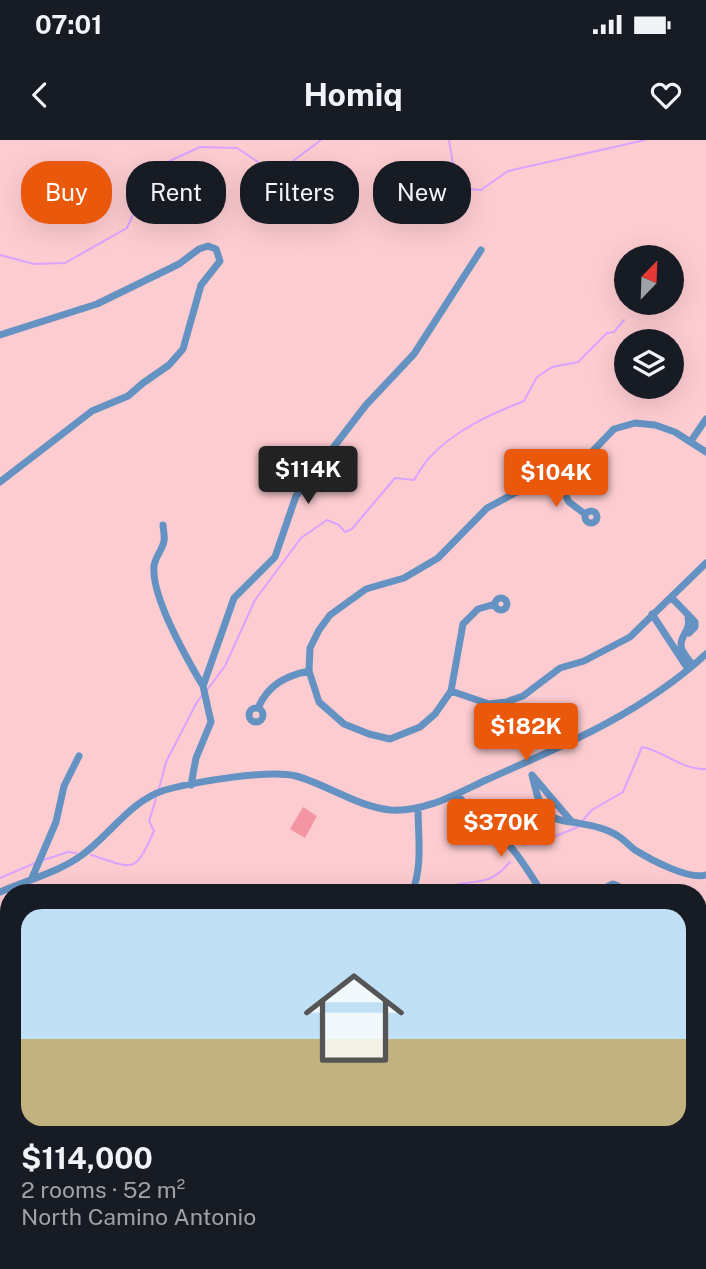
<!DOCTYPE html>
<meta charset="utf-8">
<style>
:root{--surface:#171b24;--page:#242831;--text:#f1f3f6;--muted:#9ea1a6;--line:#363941;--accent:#ea580c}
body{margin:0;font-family:"Public Sans",sans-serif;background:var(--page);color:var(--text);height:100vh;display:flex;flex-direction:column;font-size:26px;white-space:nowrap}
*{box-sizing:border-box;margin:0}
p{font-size:23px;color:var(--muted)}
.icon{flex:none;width:38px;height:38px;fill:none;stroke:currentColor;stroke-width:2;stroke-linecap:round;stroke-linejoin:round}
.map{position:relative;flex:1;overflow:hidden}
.details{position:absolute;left:0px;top:744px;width:707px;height:387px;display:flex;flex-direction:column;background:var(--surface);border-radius:28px 28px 0 0;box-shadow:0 7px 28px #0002}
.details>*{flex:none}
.hud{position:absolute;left:21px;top:21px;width:665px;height:63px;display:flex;gap:14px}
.needle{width:46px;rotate:23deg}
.controls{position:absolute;left:614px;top:105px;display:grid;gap:14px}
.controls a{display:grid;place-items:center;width:70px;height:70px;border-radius:50%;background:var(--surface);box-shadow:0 7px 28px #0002;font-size:35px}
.price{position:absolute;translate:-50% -60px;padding:0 16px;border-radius:7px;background:var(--accent);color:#fff;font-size:23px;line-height:46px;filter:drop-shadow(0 2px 4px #0008)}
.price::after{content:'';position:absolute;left:50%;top:42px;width:21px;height:16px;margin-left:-10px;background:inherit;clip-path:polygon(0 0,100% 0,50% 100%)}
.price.selected{background:#222;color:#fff}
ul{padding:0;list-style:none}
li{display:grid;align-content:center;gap:14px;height:371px;padding:0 21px}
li+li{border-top:2px solid var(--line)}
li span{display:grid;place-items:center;height:217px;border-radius:21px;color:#555}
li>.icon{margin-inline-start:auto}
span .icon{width:126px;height:126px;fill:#fffc;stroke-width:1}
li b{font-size:30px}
.chip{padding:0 24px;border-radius:28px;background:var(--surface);box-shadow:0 7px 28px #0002;font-size:24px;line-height:63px}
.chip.selected{background:var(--accent);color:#fff}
.status{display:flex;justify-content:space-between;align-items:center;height:49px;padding:0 35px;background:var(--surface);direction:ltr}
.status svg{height:19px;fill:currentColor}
header{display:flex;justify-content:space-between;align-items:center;height:91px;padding:0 21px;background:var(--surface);font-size:32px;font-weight:700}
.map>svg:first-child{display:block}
.green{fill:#f495a3}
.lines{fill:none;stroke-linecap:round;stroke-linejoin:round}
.stream{stroke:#d9a3fe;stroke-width:2}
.minor{stroke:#6492c2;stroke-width:7}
</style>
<div class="status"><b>07:01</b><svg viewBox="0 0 49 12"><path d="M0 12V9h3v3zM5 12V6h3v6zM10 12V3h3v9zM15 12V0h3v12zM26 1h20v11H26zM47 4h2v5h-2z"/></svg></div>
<header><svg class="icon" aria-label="back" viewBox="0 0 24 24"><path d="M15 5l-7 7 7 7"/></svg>Homiq<svg class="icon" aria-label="heart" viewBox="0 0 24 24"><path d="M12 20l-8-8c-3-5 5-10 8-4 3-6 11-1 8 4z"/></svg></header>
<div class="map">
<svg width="706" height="1129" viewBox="0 0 706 1129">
<rect width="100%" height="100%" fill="#fdccd1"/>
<path class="green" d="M303 667 317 676 305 698 290 689Z"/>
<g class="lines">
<path class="stream" d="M449 0 457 48 481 50 508 31 645 0
M0 115 34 124 65 123 127 88 145 47 159 26 200 7 237 8 267 28 285 27 321 0
M207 550 225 526 255 460 301 398 327 380 339 385 345 392 352 389 395 338 414 340C419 332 424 323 430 317 455 290 491 274 524 261L537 237 552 227 578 222 607 193 614 192 624 180
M159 649 166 622 197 562 203 554
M583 680 592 670 623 652 642 607C664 611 684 631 706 629
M523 705 551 698 578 687
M91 715C135 729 134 735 154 691L149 681 156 659
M43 720 68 712 76 713
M0 738 35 723
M439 752C467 734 485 753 510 722
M698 879 706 878
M148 1122H150
M75 1129 85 1122
M386 1129 396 1122"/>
<path class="minor" d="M0 195 97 164 179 124 199 109 208 106 216 109 220 121 201 145 183 209 169 225 143 243 128 256 92 271 0 342
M691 301 706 279
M556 338 569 362 585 374
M585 377a6 6 0 1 1 12 0a6 6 0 1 1-12 0Z
M163 385C163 389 165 396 164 401 163 409 155 417 154 426 151 457 187 519 203 546
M671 457 695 482V487L689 493
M495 464a6 6 0 1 1 12 0a6 6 0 1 1-12 0Z
M495 464 478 469 463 484 451 551 435 574 420 587 390 599 369 594 344 584 319 562 309 531 310 508 319 490 330 475 366 449 404 438 438 418 487 368 515 353 556 338 587 317 614 289 635 283 655 285 675 292 706 312
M652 474 688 529
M688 478C691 490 681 494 681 505 681 512 689 520 693 525
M451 551 489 564 506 562 523 556 560 528 584 521 630 497 706 423
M258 568C268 545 285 536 309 531
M249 575a7 7 0 1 1 14 0a7 7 0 1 1-14 0Z
M532 635 572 682C540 680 539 662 532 635Z
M191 645 196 618 211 582 203 546 234 458 275 417 296 356 366 265 414 214 481 110
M457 654C469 671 484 681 499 695 517 711 529 733 542 752
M572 682C587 685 605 687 618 696 625 700 629 706 635 710 651 720 689 740 706 735
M32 738 56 682 64 646 79 616
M0 752C27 740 59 732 82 715 111 694 130 661 165 650 194 642 269 629 296 636 328 645 358 667 391 670 425 672 456 654 486 640 565 605 642 573 706 514
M412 752C423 727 418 695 418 668
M605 752 607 747 613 744 618 746 620 752
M0 908 9 905
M0 1001 9 996
M698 1042 706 1040
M581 1122 587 1129
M268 1129 278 1122
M522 1129 525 1122
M612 1129 618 1122"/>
</g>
</svg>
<div class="controls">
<a><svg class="needle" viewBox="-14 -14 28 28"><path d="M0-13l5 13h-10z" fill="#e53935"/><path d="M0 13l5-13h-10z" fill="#9ea1a6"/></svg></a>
<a><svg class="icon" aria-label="layers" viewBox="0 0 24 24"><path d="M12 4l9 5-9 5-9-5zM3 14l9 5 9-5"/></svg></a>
</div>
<b class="price selected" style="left:308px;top:366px">$114K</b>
<b class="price" style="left:556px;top:369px">$104K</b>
<b class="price" style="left:526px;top:623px">$182K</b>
<b class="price" style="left:501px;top:719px">$370K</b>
<div class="hud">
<a class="chip selected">Buy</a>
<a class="chip">Rent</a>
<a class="chip">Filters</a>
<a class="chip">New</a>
</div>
<section class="details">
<ul>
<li><span style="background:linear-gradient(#bfe0f5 60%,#c2b280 0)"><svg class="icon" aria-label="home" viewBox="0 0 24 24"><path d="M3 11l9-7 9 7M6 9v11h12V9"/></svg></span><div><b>$114,000</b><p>2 rooms · 52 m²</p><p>North Camino Antonio</p></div></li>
</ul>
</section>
</div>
